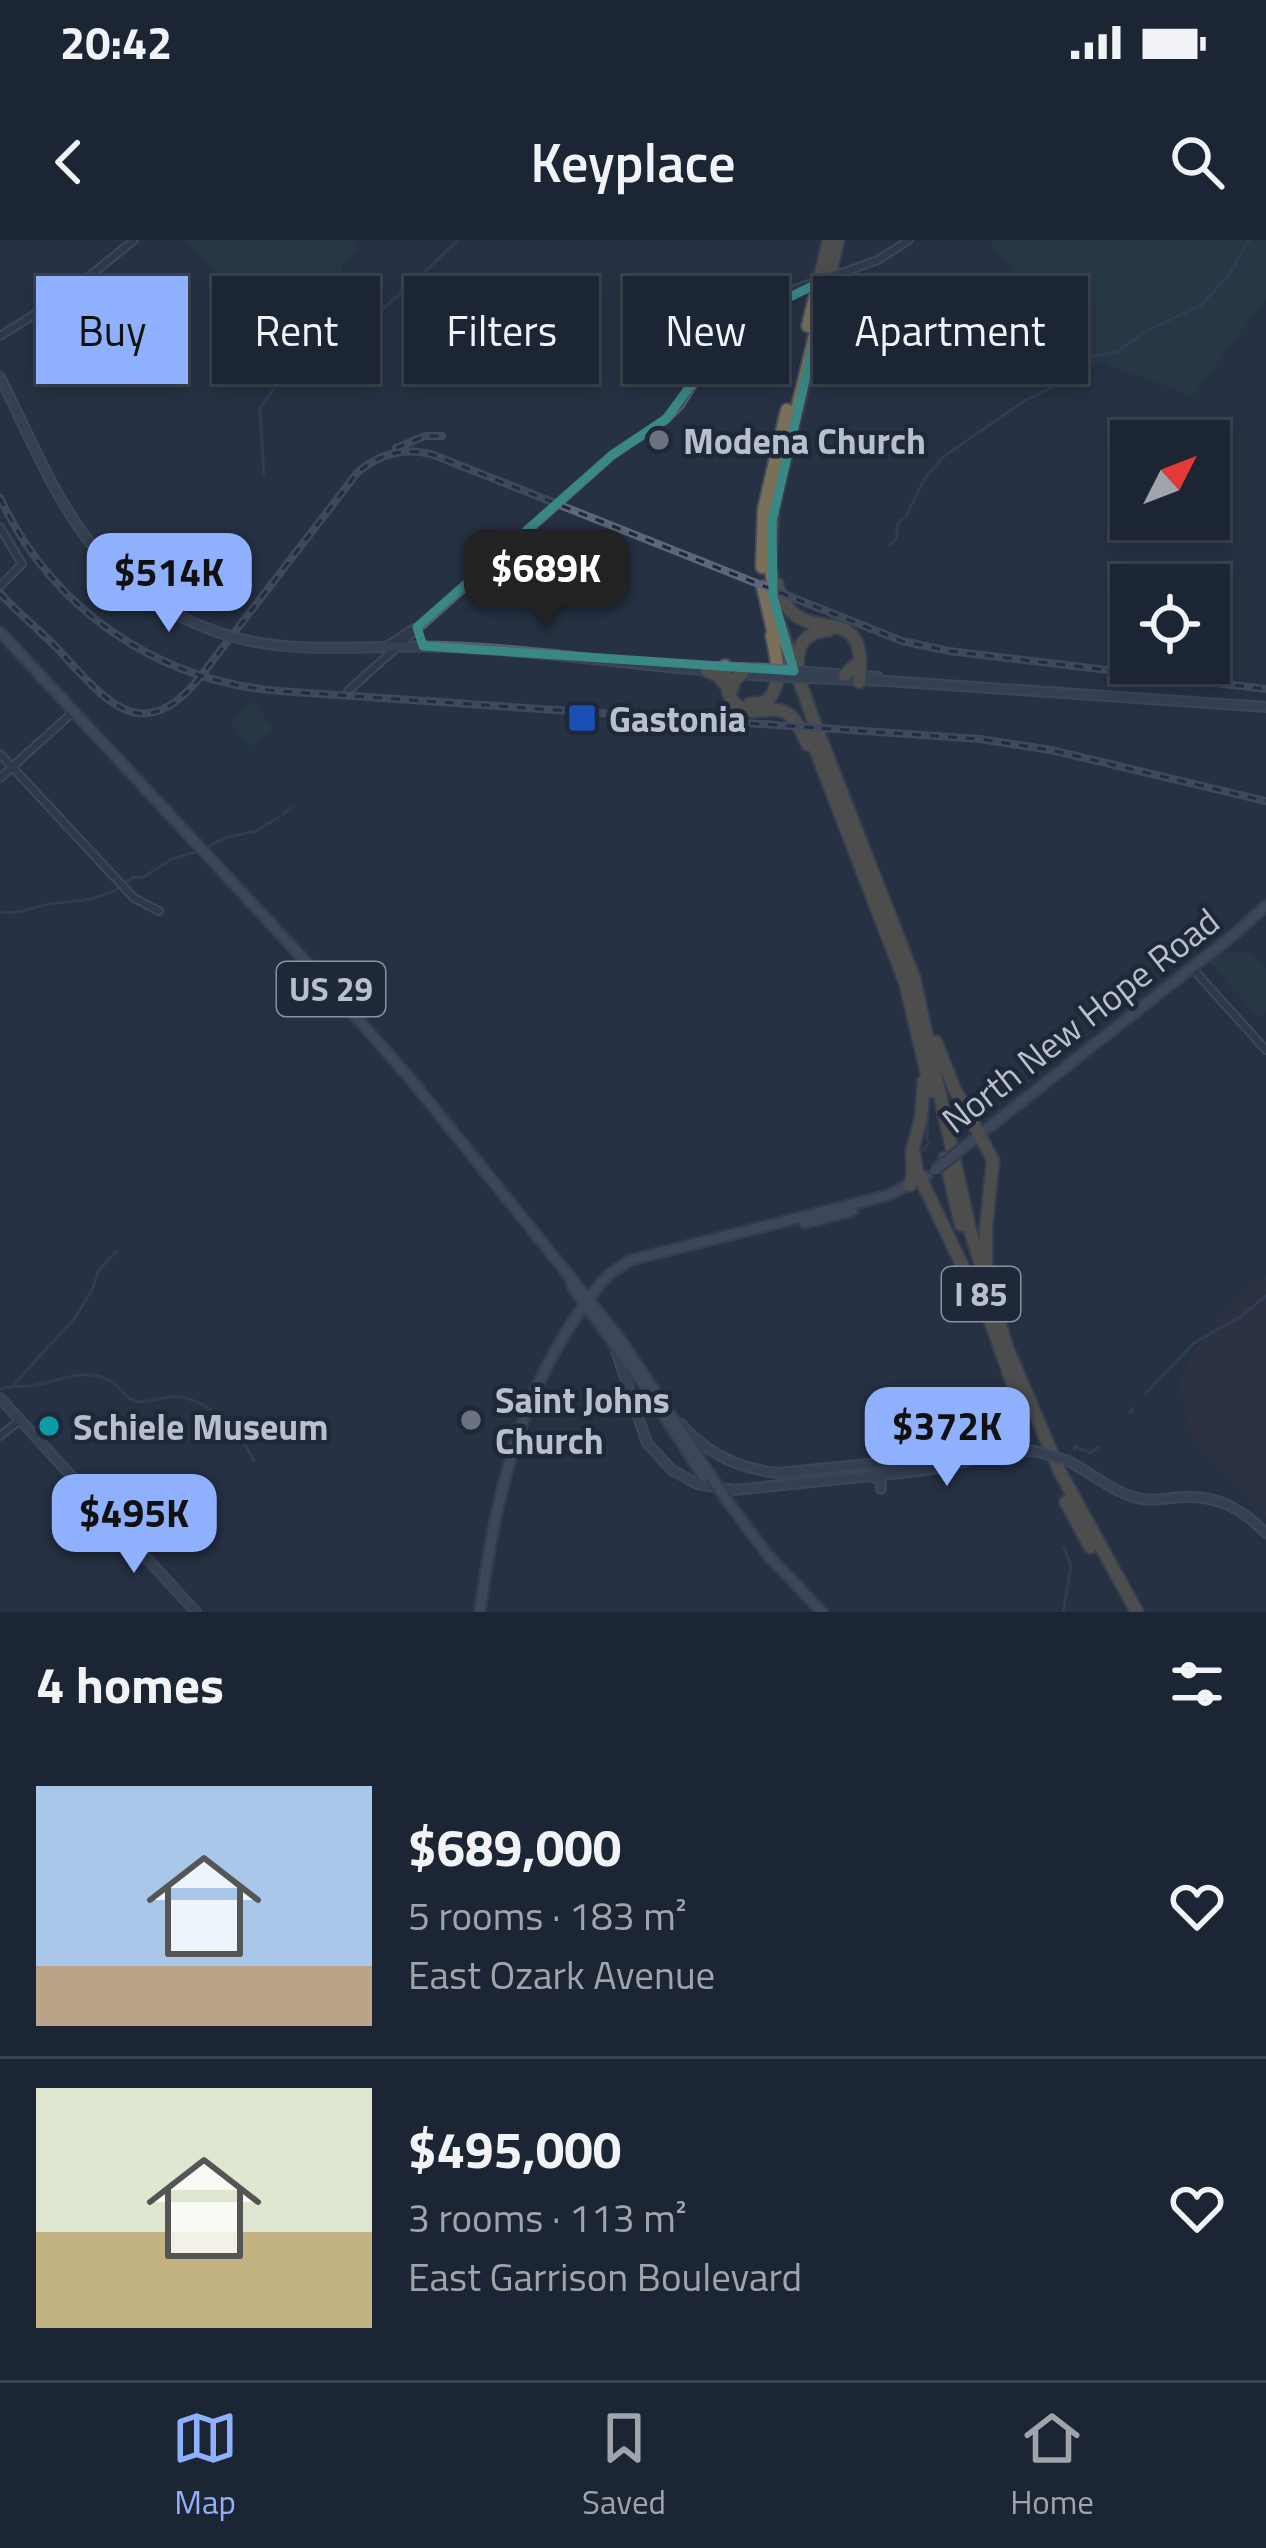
<!DOCTYPE html>
<meta charset="utf-8">
<style>
:root{--surface:#1c2533;--page:#252d3b;--text:#f1f3f6;--muted:#a0a5ac;--line:#3a424e;--accent:#8fb0fc}
body{margin:0;font-family:"Titillium Web",sans-serif;background:var(--page);color:var(--text);height:100vh;display:flex;flex-direction:column;font-size:45px;white-space:nowrap}
*{box-sizing:border-box;margin:0}
p{font-size:39px;color:var(--muted)}
.icon{flex:none;width:66px;height:66px;fill:none;stroke:currentColor;stroke-width:2;stroke-linecap:round;stroke-linejoin:round}
.map{position:relative;height:1372px;overflow:hidden}
.side{display:flex;flex-direction:column;background:var(--surface);flex:1}
.side>*{flex:none}
.hud{position:absolute;left:36px;top:36px;width:1194px;height:108px;display:flex;gap:24px}
.needle{width:78px;rotate:48deg}
.fabs{position:absolute;left:1110px;top:180px;display:grid;gap:24px}
.fabs a{display:grid;place-items:center;width:120px;height:120px;border-radius:0px;background:var(--surface);box-shadow:0 6px 18px #0003,0 0 0 3px var(--line);font-size:60px}
.price{position:absolute;translate:-50% -102px;padding:0 27px;border-radius:24px;background:var(--accent);color:#111;font-size:39px;line-height:78px;filter:drop-shadow(0 3px 6px #0008)}
.price::after{content:'';position:absolute;left:50%;top:72px;width:36px;height:27px;margin-left:-18px;background:inherit;clip-path:polygon(0 0,100% 0,50% 100%)}
.price.selected{background:#222;color:#fff}
ul{padding:0;list-style:none}
li{display:flex;align-items:center;gap:36px;height:300px;padding:0 36px}
li+li{border-top:3px solid var(--line)}
li span{display:grid;place-items:center;flex:none;width:336px;height:240px;border-radius:0px;color:#555}
li>.icon{margin-inline-start:auto}
span .icon{width:144px;height:144px;fill:#fffc;stroke-width:1}
li b{font-size:51px}
h2{display:flex;justify-content:space-between;align-items:center;height:144px;padding:0 36px;font-size:51px}
.chip{padding:0 42px;border-radius:0px;background:var(--surface);box-shadow:0 6px 18px #0003,0 0 0 3px var(--line);font-size:42px;line-height:108px}
.chip.selected{background:var(--accent);color:#111}
.status{display:flex;justify-content:space-between;align-items:center;height:84px;padding:0 60px;background:var(--surface);direction:ltr}
.status svg{height:33px;fill:currentColor}
header{display:flex;justify-content:space-between;align-items:center;height:156px;padding:0 36px;background:var(--surface);font-size:54px;font-weight:600}
.dock{display:flex;justify-content:space-around;align-items:center;height:168px;border-top:3px solid var(--line);background:var(--surface);font-size:33px;color:var(--muted)}
.dock a{display:grid;justify-items:center;gap:6px}
.dock .selected{color:var(--accent)}
.map>svg:first-child{display:block}
.medical{fill:#373344}
.green{fill:#284045}
.lines{fill:none;stroke-linecap:round;stroke-linejoin:round}
.stream{stroke:#3a4a6c;stroke-width:3}
.tertiary-casing{stroke:#596171;stroke-width:10}
.secondary-casing{stroke:#596171;stroke-width:12}
.primary-casing{stroke:#444c5d;stroke-width:14}
.motorway-casing{stroke:#454e5e;stroke-width:16}
.tertiary{stroke:#3b4354;stroke-width:6}
.secondary{stroke:#495267;stroke-width:8}
.primary{stroke:#596274;stroke-width:9}
.motorway{stroke:#7a6f58;stroke-width:12}
.rail-casing{stroke:#5d677b;stroke-width:8}
.rail{stroke:#1f2839;stroke-width:3;stroke-dasharray:9;stroke-linecap:butt}
.tertiary-bridge-casing{stroke:#596171;stroke-width:10;stroke-linecap:butt}
.secondary-bridge-casing{stroke:#596171;stroke-width:12;stroke-linecap:butt}
.primary-bridge-casing{stroke:#444c5d;stroke-width:14;stroke-linecap:butt}
.tertiary-bridge{stroke:#3b4354;stroke-width:6}
.secondary-bridge{stroke:#495267;stroke-width:8}
.primary-bridge{stroke:#596274;stroke-width:9}
.marked{fill:none;stroke:#398886;stroke-width:9;stroke-linejoin:round}
.worship-dot{fill:#6b7280;stroke:#1f2839;stroke-width:4.5}
.transit-dot{fill:#1a4fb4;stroke:#1f2839;stroke-width:4.5}
.culture-dot{fill:#0f9aa8;stroke:#1f2839;stroke-width:4.5}
.labels{text-anchor:middle;dominant-baseline:central;stroke-width:9;stroke-linejoin:round;paint-order:stroke}
.shield{fill:#1f2839;stroke:#8a92a1;stroke-width:3}
.shield-label{font-size:33px;font-weight:bold;fill:#b8bfcd}
.poi-label{font-size:36px;font-weight:bold;fill:#b8bfcd;stroke:#1f2839;text-anchor:start}
.street-label{font-size:36px;fill:#b8bfcd;stroke:#1f2839}
</style>
<div class="status"><b>20:42</b><svg viewBox="0 0 49 12"><path d="M0 12V9h3v3zM5 12V6h3v6zM10 12V3h3v9zM15 12V0h3v12zM26 1h20v11H26zM47 4h2v5h-2z"/></svg></div>
<header><svg class="icon" aria-label="back" viewBox="0 0 24 24"><path d="M15 5l-7 7 7 7"/></svg>Keyplace<svg class="icon" aria-label="search" viewBox="0 0 24 24"><circle cx="10" cy="10" r="6"/><path d="M15 15l6 6"/></svg></header>
<div class="map">
<svg width="1266" height="1372" viewBox="0 0 1266 1372">
<rect width="100%" height="100%" fill="#263144"/>
<path class="medical" d="M1266 1036V1277L1193 1198 1178 1143 1192 1113 1241 1053Z"/>
<path class="green" d="M185 0H355L357 10 341 28 353 47 332 80 306 88 287 114Z
M989 0H1266V58L1193 156 1100 122 1081 131Z
M252 461 274 489 250 507 230 482Z
M1219 712 1251 713 1266 729V771L1258 777 1208 721Z"/>
<g class="lines">
<path class="stream" d="M277 147 293 131 356 91 411 45 458 0
M264 234 260 168 273 150
M906 276 924 240 943 217 1026 160 1061 143 1088 118 1118 111 1143 93 1201 65 1229 35 1249 0
M890 305 897 298V285L902 279
M283 574 291 568
M208 607 224 598 256 591 279 577
M124 644 134 637 142 638 172 619 196 612
M0 672C24 674 29 668 50 664 77 660 93 662 119 648
M927 899 928 872
M907 906 909 896
M920 913 930 902
M14 1144 74 1079 93 1048 98 1031 116 1012
M1 1149C12 1145 17 1147 28 1146 56 1144 83 1125 111 1141 119 1145 124 1156 132 1160 143 1165 157 1158 169 1157 204 1153 240 1192 254 1221
M1145 1154 1194 1103 1240 1077 1266 1056
M1130 1173 1133 1168
M1074 1210 1075 1206 1090 1213 1098 1207
M1063 1372 1071 1326 1064 1307"/>
<defs>
<path id="tertiary" d="M842 33 878 20 909 0
M0 96 67 54 134 0
M0 287 22 324 0 346
M385 407 414 388
M348 451 612 215 666 179 680 165 717 106 736 83 764 61 803 46
M0 514 134 658 159 671
M0 538 73 472
M1192 728 1266 810
M0 1196 20 1180"/>
<path id="secondary" d="M0 137C56 250 86 346 217 392
M241 399C308 415 376 404 444 407 534 410 623 424 711 431
M678 426 768 429
M807 432 878 437
M738 434 769 436
M809 438 887 441 1266 467
M616 1111 647 1203 672 1230 697 1244 734 1250 919 1231 951 1226 996 1212
M0 1158 196 1372
M681 1184C707 1214 739 1229 778 1233L980 1213
M995 1212 1035 1211
M1066 1220C1091 1232 1114 1254 1142 1259 1155 1261 1169 1258 1181 1257 1217 1255 1241 1268 1266 1293
M871 1236 881 1241V1249"/>
<path id="primary" d="M0 392 337 755 413 842 620 1099 711 1236
M964 907 1236 693 1266 666
M805 983 852 971
M571 1040 573 1048 632 1128 704 1237
M726 1259 767 1314 822 1372
M480 1372C493 1271 516 1166 574 1080 584 1065 595 1048 608 1036 615 1029 624 1025 631 1020L886 956C900 952 913 938 927 936"/>
<path id="motorway" d="M838 0 773 269 770 320 777 377 813 479 914 738 970 990 1008 1110 1060 1232 1137 1372
M808 86 829 0
M762 327 764 269 787 170
M777 344C797 420 870 347 859 442
M763 347 776 403
M725 426C725 447 729 471 754 471 765 471 775 467 785 472 797 478 802 494 808 505
M798 428C796 405 805 392 829 390
M707 431 717 435 725 444
M845 435 855 425
M732 449 735 439 742 434
M750 464 766 462C785 443 776 419 772 395
M808 490 905 742 931 851
M936 802 954 848 993 920 986 988V1025
M913 910 917 931 962 1025 978 1066
M945 918 961 985
M910 945 913 933 912 912 921 878 924 841
M982 1057 1015 1150
M1066 1262 1090 1307"/>
</defs>
<use href="#tertiary" class="tertiary-casing"/>
<use href="#secondary" class="secondary-casing"/>
<use href="#primary" class="primary-casing"/>
<use href="#motorway" class="motorway-casing"/>
<use href="#tertiary" class="tertiary"/>
<use href="#secondary" class="secondary"/>
<use href="#primary" class="primary"/>
<use href="#motorway" class="motorway"/>
<defs>
<path id="rail" d="M396 208 425 196H442
M0 258C52 369 157 441 279 451L980 499 1051 510 1266 561
M0 353C17 372 37 388 55 406 100 453 138 511 197 441L357 233C380 213 404 207 434 215L902 401 949 411 1266 449"/>
</defs>
<use href="#rail" class="rail-casing"/>
<use href="#rail" class="rail"/>
<defs>
<path id="tertiary-bridge" d="M803 46 842 33"/>
<path id="secondary-bridge" d="M217 392 241 399
M768 429 807 432
M769 436 809 438
M1035 1211 1066 1220"/>
<path id="primary-bridge" d="M935 930 964 907
M711 1236 726 1259"/>
</defs>
<use href="#tertiary-bridge" class="tertiary-bridge-casing"/>
<use href="#secondary-bridge" class="secondary-bridge-casing"/>
<use href="#primary-bridge" class="primary-bridge-casing"/>
<use href="#tertiary-bridge" class="tertiary-bridge"/>
<use href="#secondary-bridge" class="secondary-bridge"/>
<use href="#primary-bridge" class="primary-bridge"/>
</g>
<path d="M0 0H1266V1372H0ZM829 38 772 281 773 357 794 431 423 406 417 387 612 215 666 179 736 83Z" fill="#263144" fill-opacity=".55" fill-rule="evenodd"/>
<path class="marked" d="M829 38 772 281 773 357 794 431 423 406 417 387 612 215 666 179 736 83Z"/>
<g class="worship-dot">
<circle cx="659" cy="200" r="12"/>
<circle cx="471" cy="1180" r="12"/>
</g>
<rect class="transit-dot" x="567" y="463" width="30" height="30" rx="6"/>
<circle class="culture-dot" cx="49" cy="1186" r="12"/>
<g class="labels">
<g class="shield">
<rect x="277" y="722" width="108" height="54" rx="9"/>
<rect x="942" y="1027" width="78" height="54" rx="9"/>
</g>
<g class="shield-label">
<text x="331" y="749">US 29</text>
<text x="981" y="1054">I 85</text>
</g>
<g class="poi-label">
<text x="683" y="200">Modena Church</text>
<text x="609" y="478">Gastonia</text>
<text x="495" y="1159">Saint Johns<tspan x="495" dy="41">Church</tspan></text>
<text x="73" y="1186">Schiele Museum</text>
</g>
<g class="street-label">
<text transform="translate(1080 780) rotate(-38)">North New Hope Road</text>
</g>
</g>
</svg>
<div class="fabs">
<a><svg class="needle" viewBox="-14 -14 28 28"><path d="M0-13l5 13h-10z" fill="#e53935"/><path d="M0 13l5-13h-10z" fill="#a0a5ac"/></svg></a>
<a><svg class="icon" aria-label="locate" viewBox="0 0 24 24"><circle cx="12" cy="12" r="6"/><path d="M12 2v4M12 18v4M2 12h4M18 12h4"/></svg></a>
</div>
<b class="price selected" style="left:546px;top:391px">$689K</b>
<b class="price" style="left:169px;top:395px">$514K</b>
<b class="price" style="left:947px;top:1249px">$372K</b>
<b class="price" style="left:134px;top:1336px">$495K</b>
<div class="hud">
<a class="chip selected">Buy</a>
<a class="chip">Rent</a>
<a class="chip">Filters</a>
<a class="chip">New</a>
<a class="chip">Apartment</a>
</div>
</div>
<section class="side">
<h2>4 homes<svg class="icon" aria-label="filters" viewBox="0 0 24 24"><path d="M4 7h16M4 17h16"/><circle cx="9" cy="7" r="2"/><circle cx="15" cy="17" r="2"/></svg></h2>
<ul>
<li><span style="background:linear-gradient(#a9c7e8 75%,#b9a48a 0)"><svg class="icon" aria-label="home" viewBox="0 0 24 24"><path d="M3 11l9-7 9 7M6 9v11h12V9"/></svg></span><div><b>$689,000</b><p>5 rooms · 183 m²</p><p>East Ozark Avenue</p></div><svg class="icon" aria-label="heart" viewBox="0 0 24 24"><path d="M12 20l-8-8c-3-5 5-10 8-4 3-6 11-1 8 4z"/></svg></li>
<li><span style="background:linear-gradient(#dfe7d0 60%,#c2b280 0)"><svg class="icon" aria-label="home" viewBox="0 0 24 24"><path d="M3 11l9-7 9 7M6 9v11h12V9"/></svg></span><div><b>$495,000</b><p>3 rooms · 113 m²</p><p>East Garrison Boulevard</p></div><svg class="icon" aria-label="heart" viewBox="0 0 24 24"><path d="M12 20l-8-8c-3-5 5-10 8-4 3-6 11-1 8 4z"/></svg></li>
</ul>
</section>
<nav class="dock">
<a class="selected"><svg class="icon" aria-label="map" viewBox="0 0 24 24"><path d="M3 6l6-2 6 2 6-2v14l-6 2-6-2-6 2zM9 4v14M15 6v14"/></svg>Map</a>
<a><svg class="icon" aria-label="saved" viewBox="0 0 24 24"><path d="M7 4h10v16l-5-4-5 4z"/></svg>Saved</a>
<a><svg class="icon" aria-label="home" viewBox="0 0 24 24"><path d="M3 11l9-7 9 7M6 9v11h12V9"/></svg>Home</a>
</nav>
